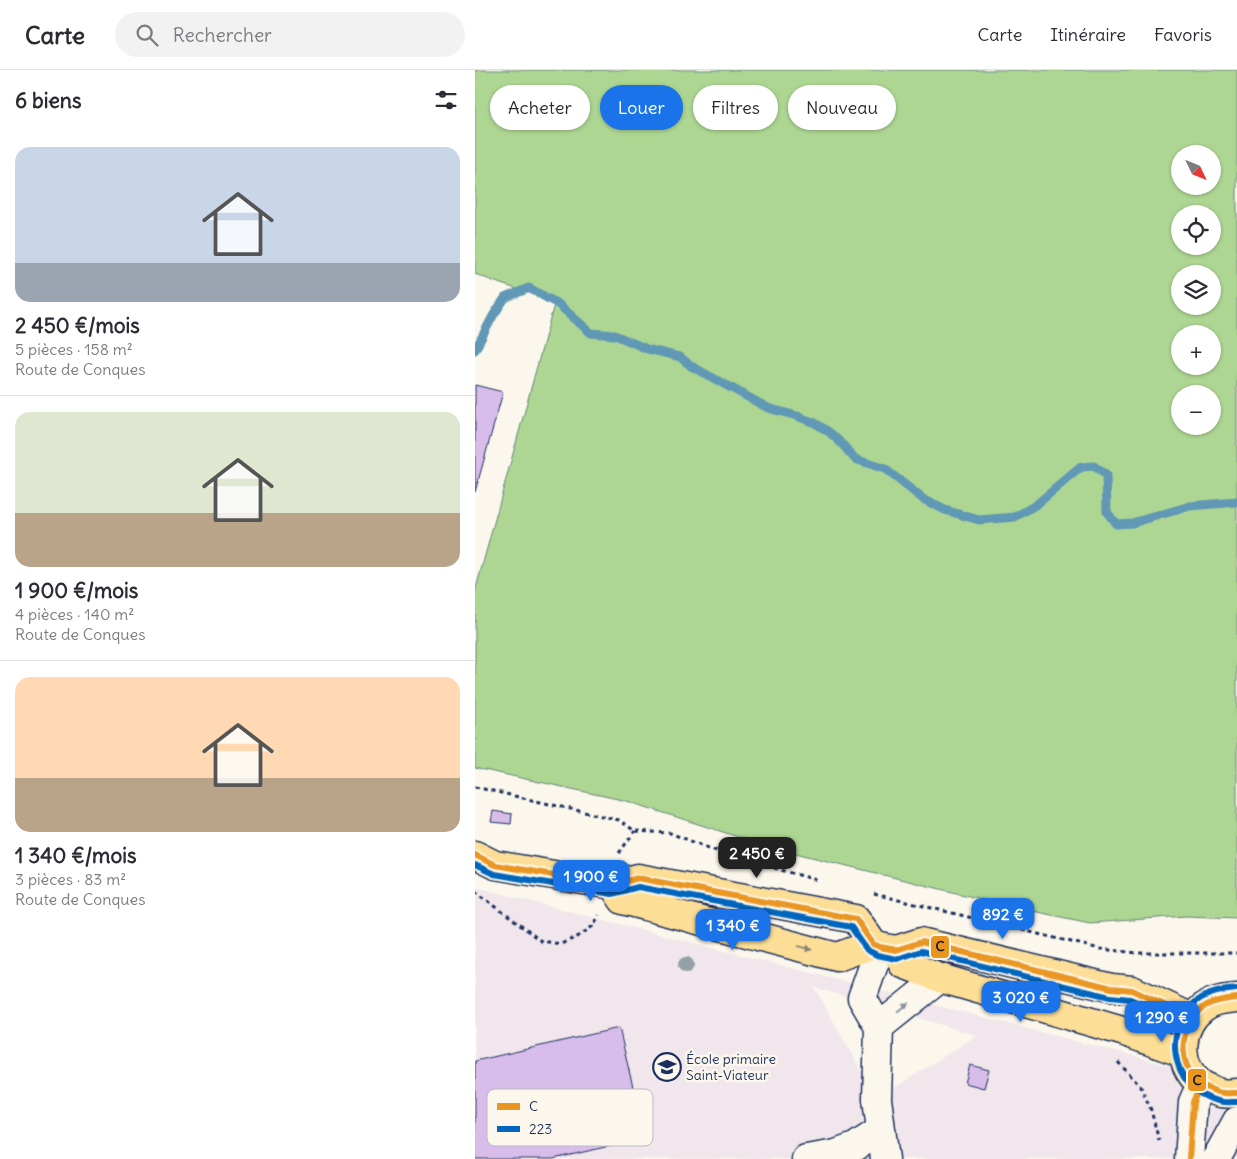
<!DOCTYPE html>
<html lang="fr">
<meta charset="utf-8">
<style>
:root{--surface:#fff;--page:#f2f2f3;--text:#2b2b33;--muted:#7c7c81;--line:#e1e1e2;--accent:#1a73e8}
body{margin:0;font-family:Delius,sans-serif;background:var(--page);color:var(--text);height:100vh;display:flex;flex-direction:column;font-size:19px;white-space:nowrap}
*{box-sizing:border-box;margin:0}
p{font-size:16px;color:var(--muted)}
.icon{flex:none;width:28px;height:28px;fill:none;stroke:currentColor;stroke-width:2;stroke-linecap:round;stroke-linejoin:round}
.map{position:relative;flex:1;overflow:hidden}
.panel{display:flex;flex-direction:column;background:var(--surface);width:475px}
.panel>*{flex:none}
.banner{position:absolute;left:15px;top:15px;width:475px;height:45px;display:flex;gap:10px}
.needle{width:32px;rotate:133deg}
.tools{position:absolute;left:696px;top:75px;display:grid;gap:10px}
.tools a{display:grid;place-items:center;width:50px;height:50px;border-radius:50%;background:var(--surface);box-shadow:0 1px 4px #0004;font-size:25px}
.price{position:absolute;translate:-50% -42px;padding:0 11px;border-radius:10px;background:var(--accent);color:#fff;font-size:16px;line-height:32px;filter:drop-shadow(0 1px 2px #0008)}
.price::after{content:'';position:absolute;left:50%;top:30px;width:15px;height:11px;margin-left:-8px;background:inherit;clip-path:polygon(0 0,100% 0,50% 100%)}
.price.active{background:#222;color:#fff}
ul{padding:0;list-style:none}
li{display:grid;align-content:center;gap:10px;height:265px;padding:0 15px}
li+li{border-top:1px solid var(--line)}
li span{display:grid;place-items:center;height:155px;border-radius:15px;color:#555}
li>.icon{margin-inline-start:auto}
span .icon{width:90px;height:90px;fill:#fffc;stroke-width:1}
li b{font-size:21px}
h2{display:flex;justify-content:space-between;align-items:center;height:60px;padding:0 15px;font-size:21px}
.chip{padding:0 18px;border-radius:22px;background:var(--surface);box-shadow:0 1px 4px #0004;font-size:18px;line-height:45px}
.chip.active{background:var(--accent);color:#fff}
header{display:flex;align-items:center;gap:30px;box-sizing:border-box;height:70px;padding:0 25px;background:var(--surface);border-bottom:1px solid var(--line)}
header strong{font-size:24px}
nav{display:flex;gap:28px;margin-inline-start:auto;font-size:18px}
.search{width:350px;height:45px;background:var(--page);display:flex;align-items:center;gap:12px;box-sizing:border-box;padding:0 18px;border-radius:28px;color:var(--muted);font-size:19px}
main{display:flex;flex:1;min-height:0}
.map>svg:first-child{display:block}
.built{fill:#f0e6ec;fill-rule:evenodd}
.green{fill:#aed693;stroke:#648278;fill-rule:evenodd}
.lines{fill:none;stroke-linecap:round;stroke-linejoin:round}
.stream{stroke:#6198b5;stroke-width:9}
.building{fill:#d8bdeb;stroke:#1b2f5e}
.minor-casing{stroke:#1b2f5e;stroke-width:31}
.major-casing{stroke:#1b2f5e;stroke-width:31}
.path{stroke:#1b2f5e;stroke-width:3;stroke-dasharray:4 4;stroke-linecap:butt}
.minor{stroke:#fbf7ec;stroke-width:28}
.major{stroke:#fcde96;stroke-width:28}
.bus-1-casing{stroke:#fbf7ec;stroke-width:10}
.bus-2-casing{stroke:#fbf7ec;stroke-width:10}
.bus-1{stroke:#e99621;stroke-width:6}
.bus-2{stroke:#0065bd;stroke-width:6}
.tree{fill:#94a0a5}
.oneway{fill:#8c867a}
.oneway2{fill:#8b93a5}
.labels{text-anchor:middle;dominant-baseline:central;stroke-width:5;stroke-linejoin:round;paint-order:stroke}
.poi-label{font-size:14px;fill:#1b2f5e;stroke:#fbf7ec;text-anchor:start}
.key{fill:#fbf7ec;stroke:#b8bbc1;stroke-width:1}
.key-label{font-size:14px;fill:#1b2f5e}
.line-badge{stroke:#fbf7ec;stroke-width:2}
.pale-badge-label{font-size:14px;text-anchor:middle;font-weight:bold;fill:#111}
</style>
<header>
<strong>Carte</strong>
<div class="search"><svg class="icon" aria-label="search" viewBox="0 0 24 24"><circle cx="10" cy="10" r="6"/><path d="M15 15l6 6"/></svg>Rechercher</div>
<nav><a>Carte</a><a>Itinéraire</a><a>Favoris</a></nav>
</header>
<main>
<section class="panel">
<h2>6 biens<svg class="icon" aria-label="filters" viewBox="0 0 24 24"><path d="M4 7h16M4 17h16"/><circle cx="9" cy="7" r="2"/><circle cx="15" cy="17" r="2"/></svg></h2>
<ul>
<li><span style="background:linear-gradient(#c9d6e8 75%,#9aa5b1 0)"><svg class="icon" aria-label="home" viewBox="0 0 24 24"><path d="M3 11l9-7 9 7M6 9v11h12V9"/></svg></span><div><b>2 450 €/mois</b><p>5 pièces · 158 m²</p><p>Route de Conques</p></div></li>
<li><span style="background:linear-gradient(#dfe7d0 65%,#b9a48a 0)"><svg class="icon" aria-label="home" viewBox="0 0 24 24"><path d="M3 11l9-7 9 7M6 9v11h12V9"/></svg></span><div><b>1 900 €/mois</b><p>4 pièces · 140 m²</p><p>Route de Conques</p></div></li>
<li><span style="background:linear-gradient(#ffd9b3 65%,#b9a48a 0)"><svg class="icon" aria-label="home" viewBox="0 0 24 24"><path d="M3 11l9-7 9 7M6 9v11h12V9"/></svg></span><div><b>1 340 €/mois</b><p>3 pièces · 83 m²</p><p>Route de Conques</p></div></li>
</ul>
</section>
<div class="map">
<svg width="762" height="1089" viewBox="0 0 762 1089">
<rect width="100%" height="100%" fill="#fbf7ec"/>
<filter id="ink" filterUnits="userSpaceOnUse"><feTurbulence type="fractalNoise" baseFrequency=".02" numOctaves="2"/><feDisplacementMap in="SourceGraphic" scale="10" xChannelSelector="R" yChannelSelector="G"/><feConvolveMatrix kernelMatrix="1 2 1 2 8 2 1 2 1" color-interpolation-filters="sRGB"/></filter>
<g filter="url(#ink)">
<path class="built" d="M0 817 663 987 762 1014V1089H0ZM339 917 501 965V966L402 1029Z"/>
<path class="green" d="M0 0H762V848L711 846 615 853 538 837 288 775 152 731 0 698V522L80 231 26 214 0 204ZM705 84H738V116H705ZM705 144H738V176H705ZM705 204H738V236H705ZM705 264H738V296H705ZM705 324H738V356H705Z"/>
<g class="lines">
<path class="stream" d="M0 280 18 246 30 228 54 218 83 234 116 263 140 265 172 279 205 287 216 296 293 338 322 346 340 353 354 362 367 374 380 389 410 399 448 429 470 440 504 450 540 447 562 434 606 397 619 396 631 405 632 442 641 454 657 453 715 436 762 432"/>
</g>
<path class="building" d="M0 315 28 322 0 422Z
M18 741 37 744 36 754 16 752Z
M144 958 170 1068 78 1089H0V991Z
M495 995 514 1000 509 1018 490 1013Z"/>
<g class="lines">
<defs>
<path id="minor" d="M405 877 387 928 404 957 465 908
M404 957 402 1029 410 1089
M331 1089 361 1084 380 1077 406 1060
M714 1089 718 1032 726 1014
M741 1089 762 1051"/>
<path id="major" d="M0 785 20 795 138 815 163 808 381 849 398 874 405 877 421 880 446 872 637 918 657 920 717 948
M138 815 148 830 362 887 398 874
M421 880 428 894 465 908 647 961 708 983
M762 928C750 929 739 930 729 937 704 955 700 994 726 1014 728 1016 732 1017 736 1019 739 1020 743 1023 746 1023 751 1024 757 1023 762 1023"/>
</defs>
<use href="#minor" class="minor-casing"/>
<use href="#major" class="major-casing"/>
<path class="path" d="M0 717 144 750 160 761 195 763 239 780 288 795 342 810
M144 783 160 761
M0 821 66 871 86 874 104 866 118 856 124 845
M399 824 625 879 663 883H762
M643 992 666 1017 676 1040 684 1071"/>
<use href="#minor" class="minor"/>
<use href="#major" class="major"/>
<defs>
<path id="bus-1" d="M0 785 20 795 138 815 163 808 381 849 398 874 405 877 421 880 446 872 637 918 657 920 717 948
M762 928C752 929 741 930 732 935 708 948 701 984 718 1006 724 1014 733 1019 743 1022 749 1024 756 1023 762 1023
M714 1089 718 1032 726 1014"/>
<path id="bus-2" d="M0 795 19 804 137 824 163 817 376 857 392 880 402 885 422 889 446 881 635 927 655 929 713 956
M761 919C750 920 738 922 728 927 684 952 694 1020 743 1031 749 1033 756 1032 762 1032"/>
</defs>
<use href="#bus-1" class="bus-1-casing"/>
<use href="#bus-2" class="bus-2-casing"/>
<use href="#bus-1" class="bus-1"/>
<use href="#bus-2" class="bus-2"/>
</g>
<circle class="tree" cx="211" cy="895" r="8"/>
<defs><path id="oneway-solid" d="M-6-.8H1V-3.2L6.5 0L1 3.2V.8H-6Z" transform="scale(1.25)"/></defs>
<use class="oneway" href="#oneway-solid" transform="translate(330 878) rotate(15)"/>
<use class="oneway2" href="#oneway-solid" transform="translate(428 937) rotate(-39)"/>
</g>
<defs>
<symbol id="school-ring" viewBox="-11 -11 22 22"><circle r="9.5" fill="#fbf7ec" stroke="#1b2f5e" stroke-width="1.5"/><path d="M0-5L7-2L0 1L-7-2ZM-4 1L0 2.5L4 1V4Q0 6-4 4Z" fill="#1b2f5e"/></symbol>
</defs>
<g fill-rule="evenodd">
<use href="#school-ring" x="176" y="981" width="32" height="32"/>
</g>
<g class="labels">
<g class="poi-label">
<text x="211" y="989">École primaire<tspan x="211" dy="16">Saint-Viateur</tspan></text>
</g>
</g>
<rect x="12" y="1019" width="166" height="57" rx="8" class="key"/>
<rect x="22" y="1033" width="23" height="7" fill="#e99621"/>
<rect x="22" y="1056" width="23" height="6" fill="#0065bd"/>
<g class="key-label">
<text x="54" y="1041">C</text>
<text x="54" y="1064">223</text>
</g>
<g class="line-badge">
<rect x="455" y="865" width="20" height="24" rx="5" fill="#e99621"/>
<rect x="712" y="998" width="20" height="24" rx="5" fill="#e99621"/>
</g>
<g class="pale-badge-label">
<text x="465" y="881">C</text>
<text x="722" y="1015">C</text>
</g>
</svg>
<div class="tools">
<a><svg class="needle" viewBox="-14 -14 28 28"><path d="M0-13l5 13h-10z" fill="#e53935"/><path d="M0 13l5-13h-10z" fill="#7c7c81"/></svg></a>
<a><svg class="icon" aria-label="locate" viewBox="0 0 24 24"><circle cx="12" cy="12" r="6"/><path d="M12 2v4M12 18v4M2 12h4M18 12h4"/></svg></a>
<a><svg class="icon" aria-label="layers" viewBox="0 0 24 24"><path d="M12 4l9 5-9 5-9-5zM3 14l9 5 9-5"/></svg></a>
<a>+</a>
<a>−</a>
</div>
<b class="price active" style="left:282px;top:809px">2 450 €</b>
<b class="price" style="left:116px;top:832px">1 900 €</b>
<b class="price" style="left:528px;top:870px">892 €</b>
<b class="price" style="left:258px;top:881px">1 340 €</b>
<b class="price" style="left:546px;top:953px">3 020 €</b>
<b class="price" style="left:687px;top:973px">1 290 €</b>
<div class="banner">
<a class="chip">Acheter</a>
<a class="chip active">Louer</a>
<a class="chip">Filtres</a>
<a class="chip">Nouveau</a>
</div>
</div>
</main>
